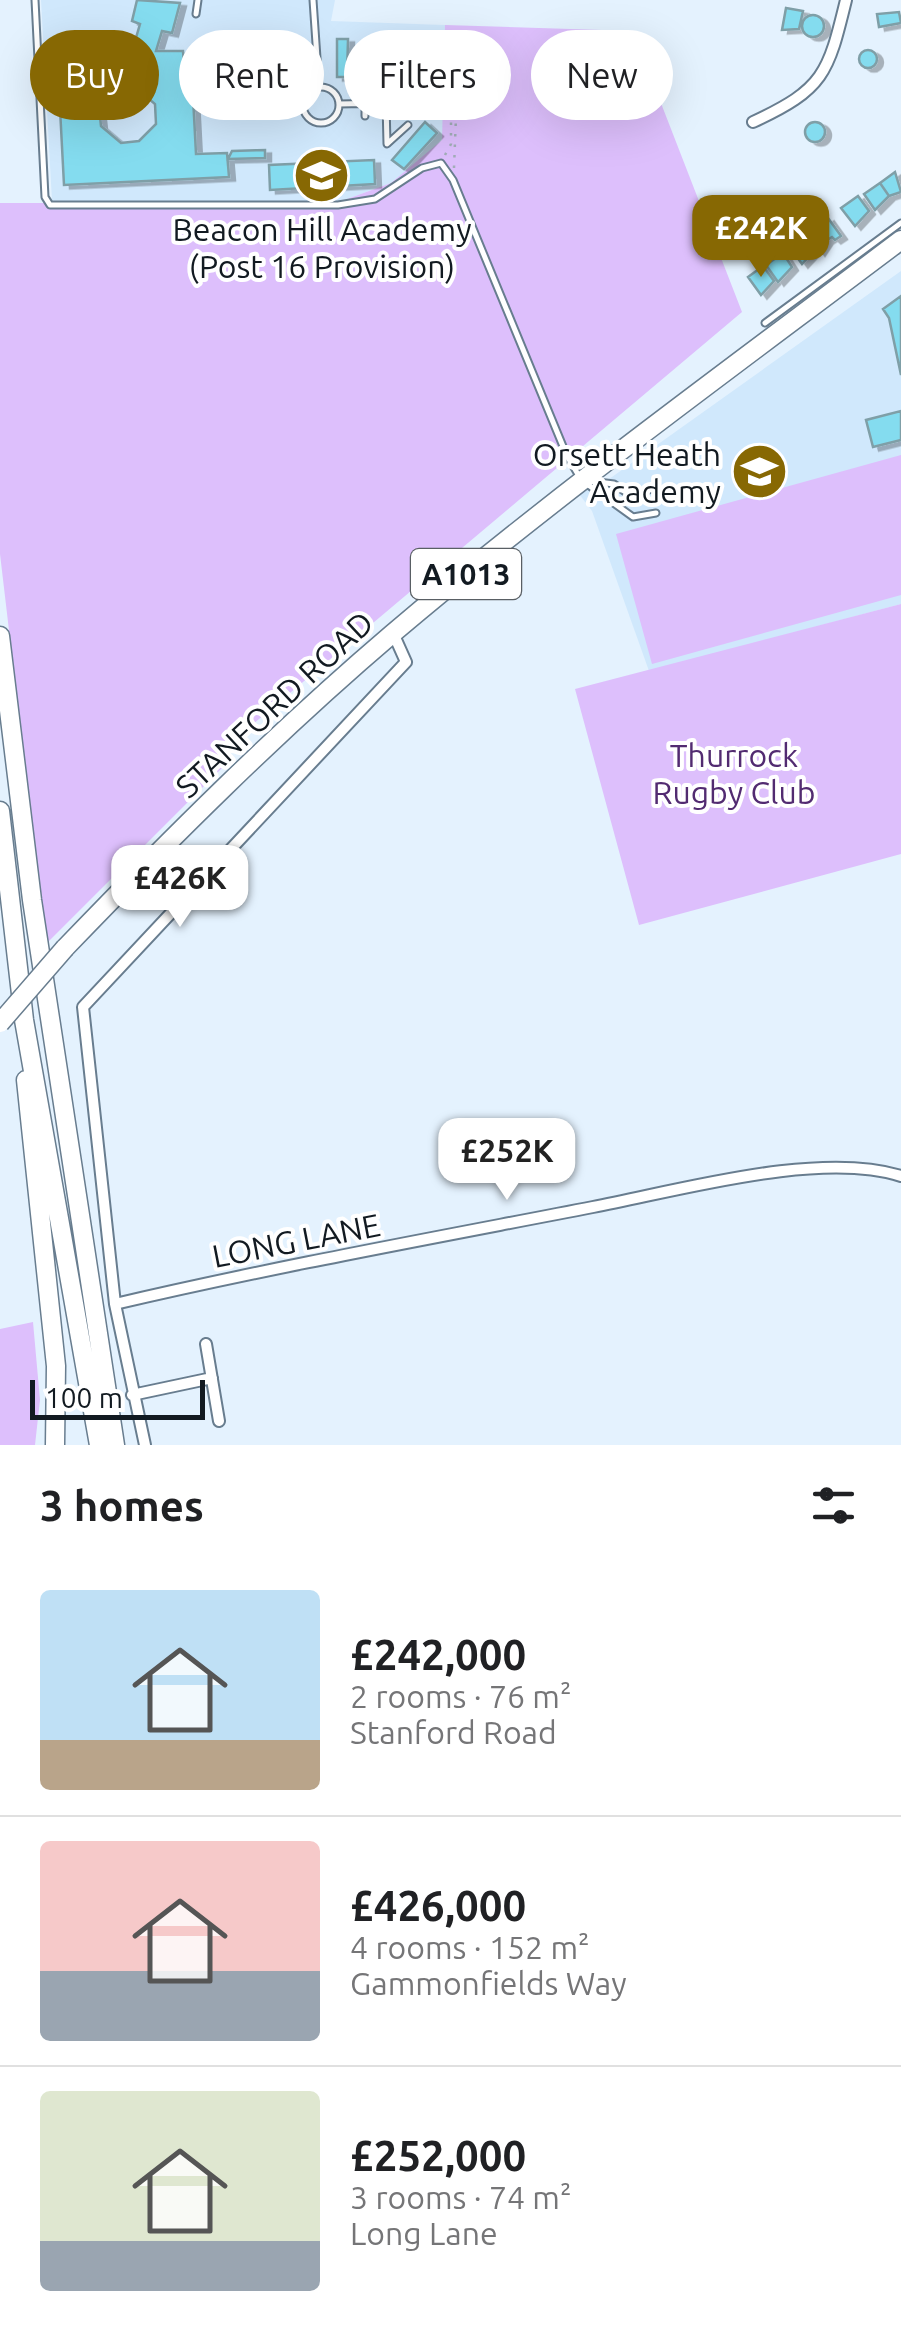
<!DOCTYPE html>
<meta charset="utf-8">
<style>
:root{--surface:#fff;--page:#f2f2f2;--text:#202124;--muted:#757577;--line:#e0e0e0;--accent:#876803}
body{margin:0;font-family:Ubuntu,sans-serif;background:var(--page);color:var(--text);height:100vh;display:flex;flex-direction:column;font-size:38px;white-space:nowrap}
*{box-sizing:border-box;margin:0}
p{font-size:32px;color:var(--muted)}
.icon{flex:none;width:55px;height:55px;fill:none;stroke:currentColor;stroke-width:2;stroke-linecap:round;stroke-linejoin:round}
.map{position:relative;height:1445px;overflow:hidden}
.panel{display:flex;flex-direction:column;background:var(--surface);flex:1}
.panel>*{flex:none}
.top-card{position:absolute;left:30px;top:30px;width:842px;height:90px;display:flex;gap:20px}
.scale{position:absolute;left:30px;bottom:25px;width:175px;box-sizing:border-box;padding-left:10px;border:5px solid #121a21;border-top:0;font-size:28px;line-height:35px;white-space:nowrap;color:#121a21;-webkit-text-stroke:8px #fff;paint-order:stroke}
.price{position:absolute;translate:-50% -85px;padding:0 22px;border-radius:20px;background:#fff;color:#222;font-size:32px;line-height:65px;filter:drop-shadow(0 2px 5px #0008)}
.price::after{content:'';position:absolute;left:50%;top:60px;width:30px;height:22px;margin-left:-15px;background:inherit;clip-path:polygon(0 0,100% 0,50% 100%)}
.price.current{background:var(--accent);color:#fff}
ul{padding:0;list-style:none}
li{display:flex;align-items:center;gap:30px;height:250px;padding:0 40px}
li+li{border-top:2px solid var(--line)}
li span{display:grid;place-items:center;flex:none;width:280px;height:200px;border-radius:10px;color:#555}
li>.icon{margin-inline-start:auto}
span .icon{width:120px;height:120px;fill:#fffc;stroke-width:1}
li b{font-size:42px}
h2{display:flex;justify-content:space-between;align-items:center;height:120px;padding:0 40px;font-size:42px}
.tag{padding:0 35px;border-radius:45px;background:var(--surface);box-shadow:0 10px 40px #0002;font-size:35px;line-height:90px}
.tag.current{background:var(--accent);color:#fff}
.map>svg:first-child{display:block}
.built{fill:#d0e8fc}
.green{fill:#ddbffc}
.building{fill:#84dcef;stroke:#7f9fa7;stroke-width:2.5;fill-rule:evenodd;filter:url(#shadow)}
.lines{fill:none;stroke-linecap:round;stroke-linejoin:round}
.service-casing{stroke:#687d8f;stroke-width:9}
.minor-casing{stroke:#687d8f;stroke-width:14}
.primary-casing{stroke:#687d8f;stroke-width:21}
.trunk-casing{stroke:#687d8f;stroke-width:21}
.path{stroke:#a2aeb8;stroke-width:2.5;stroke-dasharray:2.5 8;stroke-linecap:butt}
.service{stroke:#fff;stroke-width:5}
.minor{stroke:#fff;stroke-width:10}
.primary{stroke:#fff;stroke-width:18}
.trunk{stroke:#fff;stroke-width:18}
.primary-bridge-casing{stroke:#687d8f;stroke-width:21;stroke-linecap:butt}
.primary-bridge{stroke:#fff;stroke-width:18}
.labels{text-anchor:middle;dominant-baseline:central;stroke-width:8;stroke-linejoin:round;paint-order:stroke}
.shield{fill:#fff;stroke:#595f64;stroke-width:2.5}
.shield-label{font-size:30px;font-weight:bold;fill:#121a21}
.poi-label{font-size:32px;fill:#121a21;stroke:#fff}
.street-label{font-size:32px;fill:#121a21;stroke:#fff}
.park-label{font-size:32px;fill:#522b71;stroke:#fff}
</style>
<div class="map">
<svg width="901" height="1445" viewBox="0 0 901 1445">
<defs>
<filter id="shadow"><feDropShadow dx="6" dy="3.5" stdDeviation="0" flood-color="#0004"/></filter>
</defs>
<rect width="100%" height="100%" fill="#e4f2fe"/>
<path class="built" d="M41 0H335L331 21 445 25 443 140 391 183 336 203 52 201Z
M901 271V604L649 671 592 511 579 494 612 477Z"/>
<path class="green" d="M445 25 633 31 742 312 220 752 229 761 46 944 0 554V203H336L391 183 442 140Z
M901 455V595L652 664 616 534Z
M901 604V854L639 925 575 689Z
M33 1322 40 1400 35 1445H0V1329Z"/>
<path class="building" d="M137 0 180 3 172 33 162 31 156 51H183L185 79 192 78 196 154 227 153 229 177 64 185 57 51 133 48 140 24 132 21ZM136 88 155 104 156 124 139 141 121 143 101 126 99 108 115 90Z
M786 8 803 11 799 29 782 30Z
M899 12 901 23 879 27 877 14Z
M802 26a11 11 0 1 1 22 0a11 11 0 1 1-22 0Z
M337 39H348L347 77H337Z
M859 59a9 9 0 1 1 18 0a9 9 0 1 1-18 0Z
M425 122 437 133 404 169 392 160Z
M805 132a10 10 0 1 1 20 0a10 10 0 1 1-20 0Z
M265 150V158L228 159 232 151Z
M328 153V162L374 160 375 184 270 190 269 165 314 163 313 154Z
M895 172 901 192 889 196 880 183Z
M880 183 889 196 875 210 864 194Z
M858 196 869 211 855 226 841 208Z
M828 218 841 236 835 240 832 237 827 240 817 226Z
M817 226 827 240 819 252 806 234Z
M803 236 814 251 802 264 789 246Z
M783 253 792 267 778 282 766 265Z
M763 266 774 281 761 295 748 277Z
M901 296V375L889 318 883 309Z
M901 411V440L873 447 866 420Z"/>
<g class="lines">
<defs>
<path id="service" d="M35 0 45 197 50 205H338L375 199 422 168 441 163 453 180 567 456 579 476
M313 0 319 87
M196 14 198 0
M303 105a18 18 0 1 1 36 0a18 18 0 1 1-36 0Z
M386 103 387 144 408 125
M339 104 439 102 451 108
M365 104V116
M765 323 901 223
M590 481 614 484 631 496 649 490
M587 484 633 517 656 513"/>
<path id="minor" d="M753 122C824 89 828 74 846 0
M115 1304C273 1267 433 1238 593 1207 678 1191 819 1150 901 1176
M206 1344 219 1421
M132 1395 212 1378
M145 1445 115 1304 83 1007 406 662 393 633"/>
<path id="primary" d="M65 948C170 839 277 732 392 634 556 495 730 369 901 240"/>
<path id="trunk" d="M0 636 32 900 115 1445
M0 811 24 1020 99 1445
M26 1080 56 1366 55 1445"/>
</defs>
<use href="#service" class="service-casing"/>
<use href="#minor" class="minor-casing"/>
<use href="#primary" class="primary-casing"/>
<use href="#trunk" class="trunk-casing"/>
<path class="path" d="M445 155 451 144V115
M454 168 456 117"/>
<use href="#service" class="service"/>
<use href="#minor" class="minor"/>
<use href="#primary" class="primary"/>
<use href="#trunk" class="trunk"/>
<defs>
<path id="primary-bridge" d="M0 1023 65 948"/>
</defs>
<use href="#primary-bridge" class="primary-bridge-casing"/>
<use href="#primary-bridge" class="primary-bridge"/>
</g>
<defs>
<symbol id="school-disc" viewBox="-11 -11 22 22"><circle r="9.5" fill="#876803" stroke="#fff"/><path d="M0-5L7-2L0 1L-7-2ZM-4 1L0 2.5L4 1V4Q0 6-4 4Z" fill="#fff"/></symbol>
</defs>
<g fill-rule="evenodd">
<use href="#school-disc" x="290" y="144" width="63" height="63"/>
<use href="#school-disc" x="728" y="440" width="63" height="63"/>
</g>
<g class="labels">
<rect class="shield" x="411" y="549" width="110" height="50" rx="8"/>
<g class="shield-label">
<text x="466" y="574">A1013</text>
</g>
<g class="poi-label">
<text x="322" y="229">Beacon Hill Academy<tspan x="322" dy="37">(Post 16 Provision)</tspan></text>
<text x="721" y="454" text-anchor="end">Orsett Heath<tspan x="721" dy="37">Academy</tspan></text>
</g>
<g class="street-label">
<text transform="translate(274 704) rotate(-43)">STANFORD ROAD</text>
<text transform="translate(296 1240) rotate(-11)">LONG LANE</text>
</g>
<g class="park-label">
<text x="734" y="755">Thurrock<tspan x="734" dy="37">Rugby Club</tspan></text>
</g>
</g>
</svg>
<div class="scale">100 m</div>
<b class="price current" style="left:761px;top:280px">£242K</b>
<b class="price" style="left:180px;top:930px">£426K</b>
<b class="price" style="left:507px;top:1203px">£252K</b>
<div class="top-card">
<a class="tag current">Buy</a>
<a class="tag">Rent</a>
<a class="tag">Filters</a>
<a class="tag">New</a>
</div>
</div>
<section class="panel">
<h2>3 homes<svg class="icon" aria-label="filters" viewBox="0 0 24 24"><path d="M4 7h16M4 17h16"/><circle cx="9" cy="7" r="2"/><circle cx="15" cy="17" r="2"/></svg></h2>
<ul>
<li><span style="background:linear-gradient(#bfe0f5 75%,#b9a48a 0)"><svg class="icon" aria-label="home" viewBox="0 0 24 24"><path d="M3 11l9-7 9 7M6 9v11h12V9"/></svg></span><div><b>£242,000</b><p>2 rooms · 76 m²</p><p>Stanford Road</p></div></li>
<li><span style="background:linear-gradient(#f6c9c9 65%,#9aa5b1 0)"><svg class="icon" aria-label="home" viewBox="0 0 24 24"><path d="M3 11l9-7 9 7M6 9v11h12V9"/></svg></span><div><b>£426,000</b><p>4 rooms · 152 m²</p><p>Gammonfields Way</p></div></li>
<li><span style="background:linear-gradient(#dfe7d0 75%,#9aa5b1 0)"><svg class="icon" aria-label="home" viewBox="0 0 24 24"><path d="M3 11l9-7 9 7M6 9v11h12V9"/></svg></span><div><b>£252,000</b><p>3 rooms · 74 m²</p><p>Long Lane</p></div></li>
</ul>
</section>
